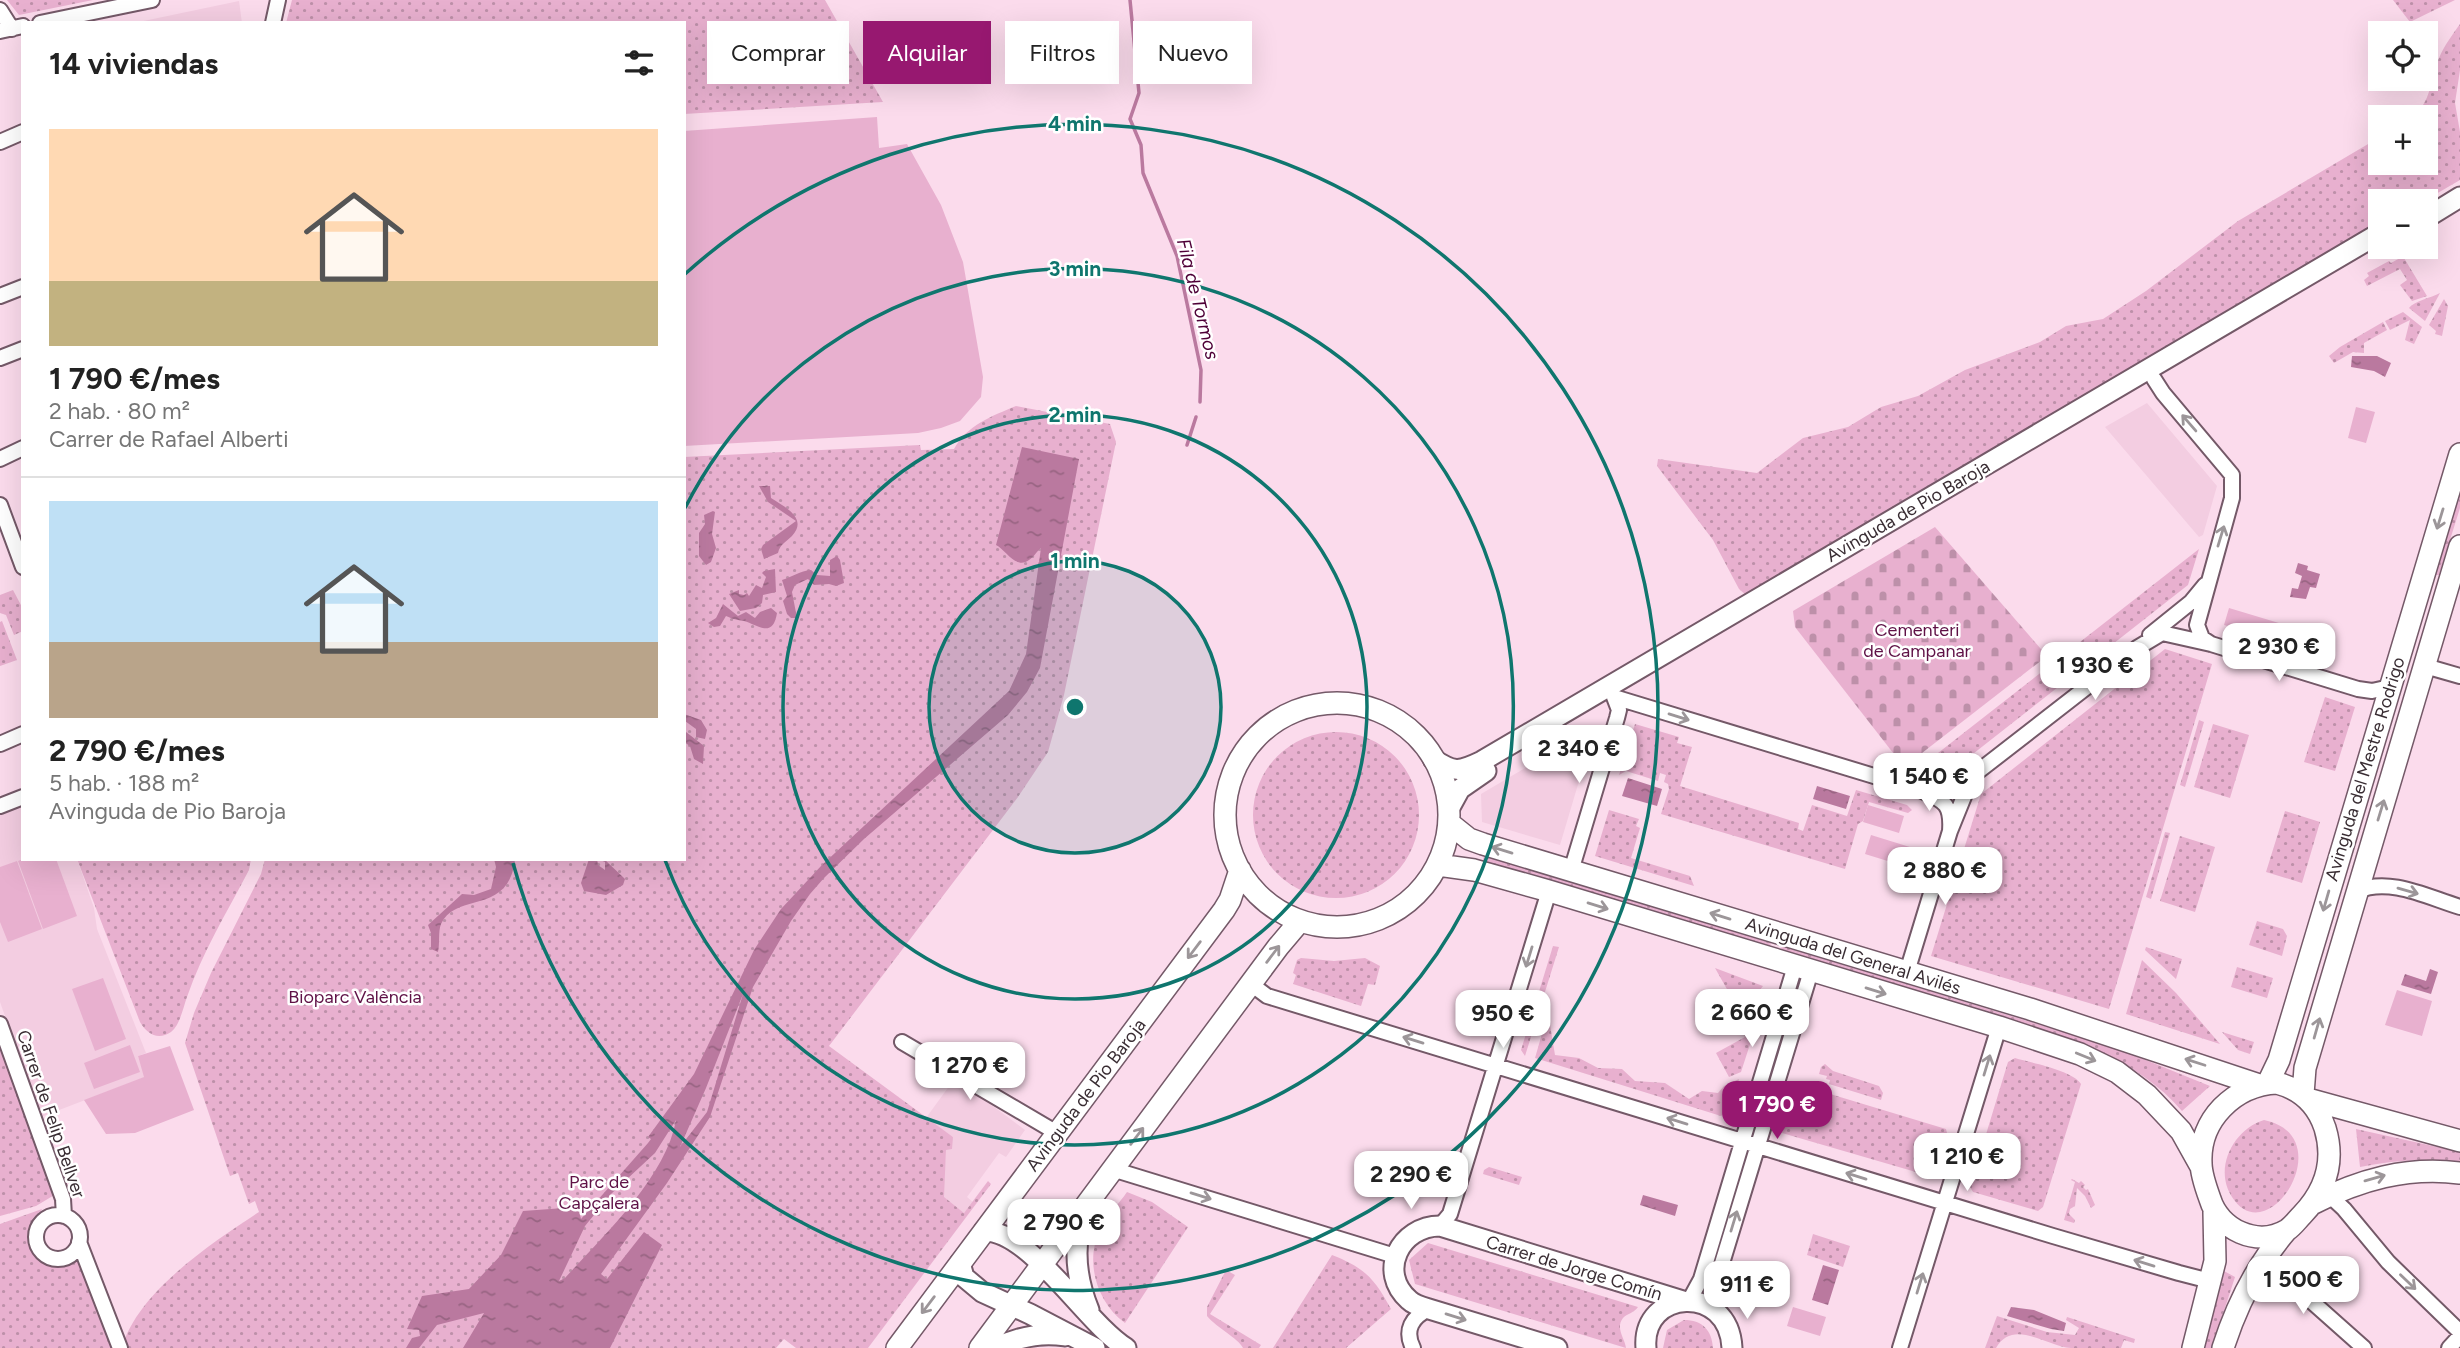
<!DOCTYPE html>
<html lang="es">
<meta charset="utf-8">
<style>
:root{--surface:#fff;--page:#f2f2f2;--text:#222;--muted:#767676;--line:#e0e0e0;--accent:#971870}
body{margin:0;font-family:Figtree,sans-serif;background:var(--page);color:var(--text);height:100vh;display:flex;flex-direction:column;font-size:26px;white-space:nowrap}
*{box-sizing:border-box;margin:0}
p{font-size:23px;color:var(--muted)}
.icon{flex:none;width:38px;height:38px;fill:none;stroke:currentColor;stroke-width:2;stroke-linecap:round;stroke-linejoin:round}
.map{position:relative;flex:1;overflow:hidden}
.side{position:absolute;left:21px;top:21px;width:665px;height:840px;display:flex;flex-direction:column;background:var(--surface);border-radius:0px;box-shadow:0 7px 28px #0002}
.side>*{flex:none}
.banner{position:absolute;left:707px;top:21px;width:665px;height:63px;display:flex;gap:14px}
.buttons{position:absolute;left:2368px;top:21px;display:grid;gap:14px}
.buttons a{display:grid;place-items:center;width:70px;height:70px;border-radius:0px;background:var(--surface);box-shadow:0 7px 28px #0002;font-size:35px}
.price{position:absolute;translate:-50% -60px;padding:0 16px;border-radius:14px;background:#fff;color:#222;font-size:23px;line-height:46px;filter:drop-shadow(0 2px 4px #0008)}
.price::after{content:'';position:absolute;left:50%;top:42px;width:21px;height:16px;margin-left:-10px;background:inherit;clip-path:polygon(0 0,100% 0,50% 100%)}
.price.on{background:var(--accent);color:#fff}
ul{padding:0;list-style:none}
li{display:grid;align-content:center;gap:14px;height:371px;padding:0 28px}
li+li{border-top:2px solid var(--line)}
li span{display:grid;place-items:center;height:217px;border-radius:0px;color:#555}
li>.icon{margin-inline-start:auto}
span .icon{width:126px;height:126px;fill:#fffc;stroke-width:1}
li b{font-size:30px}
h2{display:flex;justify-content:space-between;align-items:center;height:84px;padding:0 28px;font-size:30px}
.pill{padding:0 24px;border-radius:0px;background:var(--surface);box-shadow:0 7px 28px #0002;font-size:24px;line-height:63px}
.pill.on{background:var(--accent);color:#fff}
.map>svg:first-child{display:block}
.built{fill:#f3cde1}
.green{fill:url(#green-dots)}
.cemetery{fill:url(#cemetery-stones)}
.pitch{fill:#e8b0cf}
.water{fill:url(#water-ripples);fill-rule:evenodd}
.lines{fill:none;stroke-linecap:round;stroke-linejoin:round}
.stream{stroke:#ba799f;stroke-width:3.5}
.street-casing{stroke:#745968;stroke-width:18}
.secondary-casing{stroke:#745968;stroke-width:23}
.primary-casing{stroke:#745968;stroke-width:24}
.street{stroke:#fff;stroke-width:14}
.secondary{stroke:#fff;stroke-width:19}
.primary{stroke:#fff;stroke-width:21}
.oneway{stroke:#9c9699}
.ring{fill:none;stroke:#0f766e;stroke-width:3.5}
.labels{text-anchor:middle;dominant-baseline:central;stroke-width:5;stroke-linejoin:round;paint-order:stroke}
.street-label{font-size:18px;fill:#392d33;stroke:#fff}
.park-label{font-size:18px;fill:#5f1146;stroke:#fff}
.water-label{font-size:19px;font-style:italic;fill:#4e0037;stroke:#fff}
.centre{fill:#0f766e;stroke:#fff;stroke-width:3.5}
.ring-label{font-size:21px;text-anchor:middle;font-weight:bold;fill:#0f766e;stroke:#fff;stroke-width:5;stroke-linejoin:round;paint-order:stroke}
</style>
<div class="map">
<svg width="2460" height="1348" viewBox="0 0 2460 1348">
<defs>
<pattern id="green-dots" width="8" height="8" patternUnits="userSpaceOnUse" patternTransform="scale(1.75)"><rect width="8" height="8" fill="#e8b0cf"/><path d="M2 2h.1M6 6h.1" fill="none" stroke="#bd90a9" stroke-width="1.8" stroke-linecap="round"/></pattern>
<pattern id="cemetery-stones" width="16" height="16" patternUnits="userSpaceOnUse" patternTransform="scale(1.75)"><rect width="16" height="16" fill="#e8b0cf"/><path d="M2 7V4a2 2 0 0 1 4 0v3zM10 15v-3a2 2 0 0 1 4 0v3z" fill="#bd90a9"/></pattern>
<pattern id="water-ripples" width="26" height="14" patternUnits="userSpaceOnUse" patternTransform="scale(1.75)"><rect width="26" height="14" fill="#ba799f"/><path d="M2 4q2-2 4 0t4 0M15 11q2-2 4 0t4 0" fill="none" stroke="#986482"/></pattern>
</defs>
<rect width="100%" height="100%" fill="#fbdbec"/>
<path class="built" d="M239 1 242 23H134Z
M2147 403 2217 486 2203 535 2199 537 2105 427Z
M1559 748 1582 771 1560 845 1482 822 1481 794Z
M23 803V859H77L94 908 97 929 146 1053 138 1056 145 1077 41 1117 0 1002V813Z
M955 1078 1025 1130 1006 1157 999 1153 967 1197 973 1202 964 1213 943 1197 946 1149 953 1137 926 1118Z"/>
<path class="green" d="M7 0H93L19 15Z
M292 0H825L883 102 684 114V23H286Z
M2393 0H2455L2410 22Z
M2460 24V70L2455 103 2460 132V180L2424 201H2380V227L1746 595 1739 589 1713 540 1657 466 1658 459 1757 473 1803 438 1848 427 1881 407 1918 396 1965 370 2040 342 2066 326 2103 319 2146 291 2238 221 2380 137V163H2426V117H2411C2433 103 2429 79 2439 58 2444 46 2453 34 2460 24Z
M2401 253 2427 296 2412 301 2400 285 2407 280 2400 269 2367 286 2364 280 2369 276 2367 273 2389 261 2391 263 2400 258 2398 255Z
M2440 293 2425 321 2409 308C2414 301 2431 298 2440 293Z
M2444 299 2448 306 2442 336 2435 334 2436 331 2429 325Z
M2403 312 2422 327 2414 344 2405 340 2410 320 2390 330 2385 321Z
M2383 322 2387 330 2364 343V353L2353 352 2334 363 2329 356 2340 347Z
M1016 406 1110 424 1116 442 1064 695 1048 752 1018 797 829 1046 953 1137 952 1149 946 1150 944 1197 964 1213 988 1181 991 1184 868 1348H796L784 1339 776 1348H122C137 1292 213 1242 259 1212L255 1201 249 1204 238 1173 230 1176 185 1043 194 1013 211 973 261 874 265 859H684V457L920 445 921 450 954 449C967 425 992 416 1016 406Z
M2460 483V508L2439 575H2434Z
M2199 549 2188 585 1941 779 1915 771Z
M13 590 23 609V631L14 635 6 615 0 613V595Z
M2 621 17 660 0 666V622Z
M2165 649 2212 664 2109 1009 1931 956 1981 794Z
M2325 697 2355 707 2335 771 2304 762Z
M2199 720 2204 722 2185 787 2180 785Z
M1635 724 1679 737 1677 743 1692 747 1680 786 1799 823 1798 829 1803 831 1812 805 1847 816 1856 790 1907 805 1912 810 1908 813 1869 802 1863 821 1858 824 1845 869 1661 814 1669 789 1668 784 1664 782 1666 775 1660 773 1658 781 1626 771 1619 775Z
M2213 724 2249 735 2230 798 2194 787Z
M1596 726 1582 771 1559 748Z
M1253 815a83 83 0 1 1 166 0a83 83 0 1 1-166 0Z
M1609 810 1639 819 1636 826 1640 828 1631 858 1690 876 1694 886 1595 856Z
M2285 811 2320 822 2302 883 2266 872Z
M2165 832 2170 833 2151 899 2146 897Z
M2180 836 2215 847 2195 912 2160 901Z
M1484 856 1771 943 1769 949 1482 863Z
M77 859H251L249 870C227 912 202 953 187 997 183 1008 180 1025 171 1032 158 1041 147 1034 140 1022Z
M2257 921 2283 929 2287 936 2282 956 2249 945Z
M1553 946 1559 947 1525 1056 1521 1050Z
M1782 946 2116 1048 2210 1086 2182 1111C2160 1085 2133 1068 2102 1052L1780 953Z
M2146 947 2182 959 2176 979 2145 950Z
M1301 958 1334 961 1365 958 1380 966 1375 985 1368 984 1361 1006 1293 984 1296 975 1293 973 1297 960Z
M2142 960 2176 993 2220 1044 2126 1014Z
M2237 967 2273 978 2267 998 2231 987Z
M1715 968 1763 986 1741 1014Z
M1548 1013 1555 1055 1579 1058 1598 1068 1622 1069 1635 1081 1665 1083 1689 1099 1702 1091 1718 1093 1724 1086 1739 1079 1727 1112 1721 1116 1535 1058Z
M1751 1028 1754 1032 1741 1072 1729 1077 1716 1053 1745 1037 1743 1033Z
M2222 1032 2254 1042 2250 1054 2238 1050Z
M0 1040 56 1194 36 1206 0 1216Z
M2015 1058C2031 1063 2072 1070 2081 1084L2043 1207 2038 1211 1973 1192 1970 1187 2008 1062Z
M1825 1064 1833 1071 1879 1086 1883 1093 1881 1100 1829 1084 1830 1080 1826 1079 1827 1076 1819 1074 1821 1067Z
M1797 1084 1946 1129 1947 1133 1933 1177 1782 1133Z
M2264 1120C2342 1136 2268 1254 2232 1197 2213 1168 2234 1129 2264 1120Z
M2356 1129 2460 1152V1163C2426 1158 2393 1160 2360 1167Z
M1489 1167 1522 1177 1519 1185 1483 1174 1484 1170Z
M2072 1179 2079 1183 2081 1181 2085 1185 2083 1187 2086 1190 2088 1189 2095 1205 2091 1208 2085 1196 2077 1188 2075 1206 2070 1209 2069 1214 2075 1220 2074 1223 2064 1220 2075 1182 2071 1180Z
M1127 1192 1152 1202 1188 1227 1125 1323C1096 1302 1084 1260 1101 1228 1107 1215 1119 1204 1127 1192Z
M42 1209C38 1217 31 1226 30 1234 26 1263 59 1274 79 1254L115 1348H0V1224Z
M1813 1234 1850 1246 1843 1267 1807 1255Z
M1428 1243 1638 1307C1634 1313 1628 1313 1623 1318 1615 1328 1625 1339 1626 1348L1415 1284 1409 1260Z
M1332 1255C1365 1268 1374 1278 1391 1309L1346 1348H1273Z
M1226 1270 1235 1275 1210 1314 1261 1345 1259 1348H1243C1238 1338 1217 1328 1207 1316V1307Z
M2224 1271 2235 1277 2212 1348H2202Z
M1997 1316 2047 1332 2075 1335 2079 1328 2066 1320 2067 1317 2135 1339 2134 1343 2124 1340 2121 1348C2105 1348 2087 1348 2071 1348 2046 1346 2013 1318 1996 1348H1985Z
M1684 1320C1702 1320 1712 1330 1713 1348H1663L1667 1330Z"/>
<path class="cemetery" d="M1935 527 2047 656 1904 767 1795 627 1793 611Z"/>
<path class="pitch" d="M877 117 879 148 907 144 941 205 963 262 983 377 981 397 960 421 941 428 918 433 684 446V131Z
M2356 407 2375 412 2366 443 2348 438Z
M2229 608 2299 629 2294 646 2224 625Z
M1868 805 1904 816 1899 833 1863 822Z
M1871 835 1913 848 1907 867 1865 854Z
M24 859H56L77 916 43 929 18 861Z
M17 861 42 929 8 942 0 922V867Z
M103 978 126 1039 95 1051 72 989Z
M2397 990 2432 1001 2422 1036 2385 1025Z
M130 1045 140 1072 94 1089 84 1063Z
M170 1046 194 1110 135 1133 106 1134 84 1100 144 1077 138 1056Z
M1793 1307 1826 1317 1820 1336 1787 1326Z"/>
<path class="water" d="M2352 356H2377L2391 363 2385 377 2374 371 2351 367Z
M1022 447 1079 459 1040 668 1027 692 1008 715 864 839 824 878 810 894 791 921 753 987 710 1117 667 1183 601 1274 607 1279 644 1232 662 1245 610 1348H463L484 1313 437 1325 419 1348H406L412 1338 420 1336 419 1330 407 1329 422 1296 469 1289 501 1255 523 1211 578 1207 581 1219 648 1143 651 1139 648 1137 694 1074 754 950 781 909 821 866 1009 691 1026 654 1041 548C1037 551 1034 557 1029 560 1016 570 1006 550 996 545ZM743 994 707 1112 680 1147 706 1088ZM676 1120C666 1177 604 1235 565 1278L559 1281 585 1226 611 1194 655 1153Z
M759 486H770L771 498C783 506 809 518 792 536 786 542 780 544 778 553L764 559 761 549 763 545 796 521 768 502Z
M713 511 715 512 712 534 716 548 711 562 706 565 699 556V533L705 524 704 515Z
M837 556 840 560 844 583 836 586 829 584 814 585 808 579 795 585 792 592 797 618H791L787 614 783 601 787 596 782 580C792 577 800 571 811 570L817 575 830 576V560Z
M2298 563 2308 566 2307 570 2320 574 2316 588 2310 587 2306 599 2290 597 2292 588 2298 589 2302 576 2295 573Z
M775 569 776 592 763 595 762 603 756 608 740 611 729 594 739 590V594L744 595 747 593 749 596 756 585 762 588 766 577 762 573 764 571Z
M723 604 738 616 746 612 755 618 760 612 771 608 777 613C773 639 758 625 744 621 737 620 733 619 726 616L720 626 714 627 708 623 716 618Z
M684 714 701 720 707 730 705 739 696 737V729L685 721 686 732 704 746 703 764 694 759 690 746 684 742Z
M1628 778 1662 789 1657 806 1622 796Z
M1817 786 1850 796 1846 809 1813 799Z
M494 859H515C509 916 456 891 441 924 438 931 440 944 438 952L431 949V933L428 925 462 894 474 895 491 889 496 867Z
M589 859H597L598 865 605 870V862L598 859H604L625 879 623 885 606 895 584 891 581 883Z
M2430 969 2438 972 2431 994 2401 985 2405 974 2426 981Z
M1643 1195 1678 1205 1675 1216 1640 1205Z
M1823 1265 1839 1270 1828 1305 1812 1300Z
M2011 1307 2034 1310 2066 1323 2064 1331 2051 1329 2007 1316Z"/>
<g class="lines">
<path class="stream" d="M1130 0 1139 93 1130 119 1141 145 1143 173 1177 256 1201 370 1200 402
M1187 445 1196 417"/>
<defs>
<path id="street" d="M0 10 12 29
M40 23 152 0
M273 23 278 0
M0 31 23 26
M0 142 23 132
M0 296 23 287
M0 358 23 349
M2154 379 2163 393 2232 475V498L2197 625 2202 638 2211 644
M0 459 23 448
M0 505 23 567
M2150 635 2191 602 2205 585
M2425 666 2460 676
M1614 697 1920 790C1943 801 1952 802 1950 831
M0 744 23 734
M1920 790 1948 789 1980 770 2137 648 2162 633 2211 644 2358 689 2372 691 2390 687
M0 806 23 797
M1571 871 1617 718 1619 710 1614 697
M2357 891C2390 877 2427 897 2460 907
M1907 972 1950 831 1967 789 1975 776
M1251 984 1267 996 2053 1236 2179 1273 2210 1281
M0 1024 63 1199 64 1216
M902 1042 1057 1133
M1112 1169 1395 1256
M2329 1195 2344 1209 2388 1262 2460 1332
M36 1237a22 22 0 1 1 44 0a22 22 0 1 1-44 0Z
M1440 1226 1450 1214 1549 891
M79 1242 120 1348
M2264 1259 2364 1348
M1689 1301 1701 1279 1795 966
M1716 1311 1713 1296 1716 1283 1811 971
M1413 1348C1404 1330 1412 1317 1429 1309
M1900 1348 1999 1027
M2449 1348 2460 1336"/>
<path id="secondary" d="M2426 218 2460 197
M1433 759C1454 773 1459 772 1482 761L2380 233
M1449 809 1460 789 1486 771
M1086 1207C1072 1242 1075 1276 1089 1310
M984 1231C1030 1230 1086 1323 1126 1348
M960 1263 964 1277 982 1292 1030 1314 1095 1348
M996 1348C1018 1337 1041 1332 1065 1336
M1557 1348 1429 1309C1422 1307 1414 1305 1409 1300 1377 1272 1400 1226 1440 1226L1683 1301
M1646 1348C1641 1289 1729 1283 1732 1348"/>
<path id="primary" d="M1225 815a112 112 0 1 1 224 0a112 112 0 1 1-224 0Z
M1449 823 1469 839 1483 844 2030 1009 2259 1085
M1438 865 1474 870 1549 891 1999 1027 2080 1054 2117 1072 2147 1095 2181 1131 2200 1165
M2268 1083 2279 1060 2460 454
M2277 1083C2300 1089 2317 1104 2325 1128 2335 1161 2326 1190 2302 1215 2297 1220 2293 1226 2287 1230 2257 1248 2219 1229 2210 1199 2206 1188 2201 1174 2201 1163 2199 1120 2234 1085 2277 1083Z
M2303 1094 2305 1068 2460 546
M2308 1099 2460 1141
M2312 1204C2359 1180 2407 1166 2460 1173
M897 1348 1224 910 1230 900 1240 870
M980 1348 1278 947 1300 921
M2193 1348 2215 1261 2214 1212
M2223 1348C2237 1304 2256 1266 2286 1231"/>
</defs>
<use href="#street" class="street-casing"/>
<use href="#secondary" class="secondary-casing"/>
<use href="#primary" class="primary-casing"/>
<use href="#street" class="street"/>
<use href="#secondary" class="secondary"/>
<use href="#primary" class="primary"/>
</g>
<defs><path id="oneway-shaft" d="M-6 0H5M1.5-3L5.5 0L1.5 3" fill="none" stroke-width="1.6" stroke-linecap="round" stroke-linejoin="round" transform="scale(1.75)"/></defs>
<g class="oneway">
<use href="#oneway-shaft" transform="translate(2189 423) rotate(-131)"/>
<use href="#oneway-shaft" transform="translate(2440 519) rotate(107)"/>
<use href="#oneway-shaft" transform="translate(2221 536) rotate(-73)"/>
<use href="#oneway-shaft" transform="translate(1679 717) rotate(17)"/>
<use href="#oneway-shaft" transform="translate(2381 810) rotate(-73)"/>
<use href="#oneway-shaft" transform="translate(1502 850) rotate(-163)"/>
<use href="#oneway-shaft" transform="translate(2408 891) rotate(16)"/>
<use href="#oneway-shaft" transform="translate(2326 901) rotate(106)"/>
<use href="#oneway-shaft" transform="translate(1598 906) rotate(17)"/>
<use href="#oneway-shaft" transform="translate(1720 916) rotate(-163)"/>
<use href="#oneway-shaft" transform="translate(1194 950) rotate(127)"/>
<use href="#oneway-shaft" transform="translate(1273 954) rotate(-53)"/>
<use href="#oneway-shaft" transform="translate(1529 957) rotate(107)"/>
<use href="#oneway-shaft" transform="translate(1876 991) rotate(17)"/>
<use href="#oneway-shaft" transform="translate(2317 1028) rotate(-74)"/>
<use href="#oneway-shaft" transform="translate(1413 1040) rotate(-163)"/>
<use href="#oneway-shaft" transform="translate(2086 1057) rotate(22)"/>
<use href="#oneway-shaft" transform="translate(2195 1062) rotate(-162)"/>
<use href="#oneway-shaft" transform="translate(1987 1065) rotate(-73)"/>
<use href="#oneway-shaft" transform="translate(1677 1121) rotate(-163)"/>
<use href="#oneway-shaft" transform="translate(1137 1136) rotate(-53)"/>
<use href="#oneway-shaft" transform="translate(1856 1176) rotate(-163)"/>
<use href="#oneway-shaft" transform="translate(2375 1178) rotate(-16)"/>
<use href="#oneway-shaft" transform="translate(1201 1196) rotate(17)"/>
<use href="#oneway-shaft" transform="translate(1734 1221) rotate(-73)"/>
<use href="#oneway-shaft" transform="translate(2144 1263) rotate(-163)"/>
<use href="#oneway-shaft" transform="translate(2408 1282) rotate(44)"/>
<use href="#oneway-shaft" transform="translate(1920 1283) rotate(-73)"/>
<use href="#oneway-shaft" transform="translate(928 1305) rotate(127)"/>
<use href="#oneway-shaft" transform="translate(1456 1317) rotate(17)"/>
</g>
<circle cx="1075" cy="707" r="146" fill="#0f766e" fill-opacity=".12"/>
<g class="ring">
<circle cx="1075" cy="707" r="146"/>
<circle cx="1075" cy="707" r="292"/>
<path d="M685 508A438 438 0 1 1 665 860"/>
<path d="M685 274A583 583 0 1 1 513 863"/>
</g>
<g class="labels">
<g class="street-label">
<text transform="translate(1908 511) rotate(-30)">Avinguda de Pio Baroja</text>
<text transform="translate(2365 769) rotate(-73)">Avinguda del Mestre Rodrigo</text>
<text transform="translate(1853 956) rotate(17)">Avinguda del General Avilés</text>
<text transform="translate(1086 1095) rotate(-53)">Avinguda de Pio Baroja</text>
<text transform="translate(51 1114) rotate(71)">Carrer de Felip Bellver</text>
<text transform="translate(1574 1268) rotate(17)">Carrer de Jorge Comín</text>
</g>
<g class="park-label">
<text x="1917" y="630">Cementeri<tspan x="1917" dy="21">de Campanar</tspan></text>
<text x="355" y="997">Bioparc València</text>
<text x="599" y="1182">Parc de<tspan x="599" dy="21">Capçalera</tspan></text>
</g>
<g class="water-label">
<text transform="translate(1198 299) rotate(76)">Fila de Tormos</text>
</g>
</g>
<circle cx="1075" cy="707" r="10" class="centre"/>
<g class="ring-label">
<text x="1075" y="131">4 min</text>
<text x="1075" y="276">3 min</text>
<text x="1075" y="422">2 min</text>
<text x="1075" y="568">1 min</text>
</g>
</svg>
<div class="buttons">
<a><svg class="icon" aria-label="locate" viewBox="0 0 24 24"><circle cx="12" cy="12" r="6"/><path d="M12 2v4M12 18v4M2 12h4M18 12h4"/></svg></a>
<a>+</a>
<a>−</a>
</div>
<b class="price" style="left:2279px;top:683px">2 930 €</b>
<b class="price" style="left:2095px;top:702px">1 930 €</b>
<b class="price" style="left:1579px;top:785px">2 340 €</b>
<b class="price" style="left:1929px;top:813px">1 540 €</b>
<b class="price" style="left:1945px;top:907px">2 880 €</b>
<b class="price" style="left:1752px;top:1049px">2 660 €</b>
<b class="price" style="left:1503px;top:1050px">950 €</b>
<b class="price" style="left:970px;top:1102px">1 270 €</b>
<b class="price on" style="left:1777px;top:1141px">1 790 €</b>
<b class="price" style="left:1967px;top:1193px">1 210 €</b>
<b class="price" style="left:1411px;top:1211px">2 290 €</b>
<b class="price" style="left:1064px;top:1259px">2 790 €</b>
<b class="price" style="left:2303px;top:1316px">1 500 €</b>
<b class="price" style="left:1747px;top:1321px">911 €</b>
<div class="banner">
<a class="pill">Comprar</a>
<a class="pill on">Alquilar</a>
<a class="pill">Filtros</a>
<a class="pill">Nuevo</a>
</div>
<section class="side">
<h2>14 viviendas<svg class="icon" aria-label="filters" viewBox="0 0 24 24"><path d="M4 7h16M4 17h16"/><circle cx="9" cy="7" r="2"/><circle cx="15" cy="17" r="2"/></svg></h2>
<ul>
<li><span style="background:linear-gradient(#ffd9b3 70%,#c2b280 0)"><svg class="icon" aria-label="home" viewBox="0 0 24 24"><path d="M3 11l9-7 9 7M6 9v11h12V9"/></svg></span><div><b>1 790 €/mes</b><p>2 hab. · 80 m²</p><p>Carrer de Rafael Alberti</p></div></li>
<li><span style="background:linear-gradient(#bfe0f5 65%,#b9a48a 0)"><svg class="icon" aria-label="home" viewBox="0 0 24 24"><path d="M3 11l9-7 9 7M6 9v11h12V9"/></svg></span><div><b>2 790 €/mes</b><p>5 hab. · 188 m²</p><p>Avinguda de Pio Baroja</p></div></li>
</ul>
</section>
</div>
